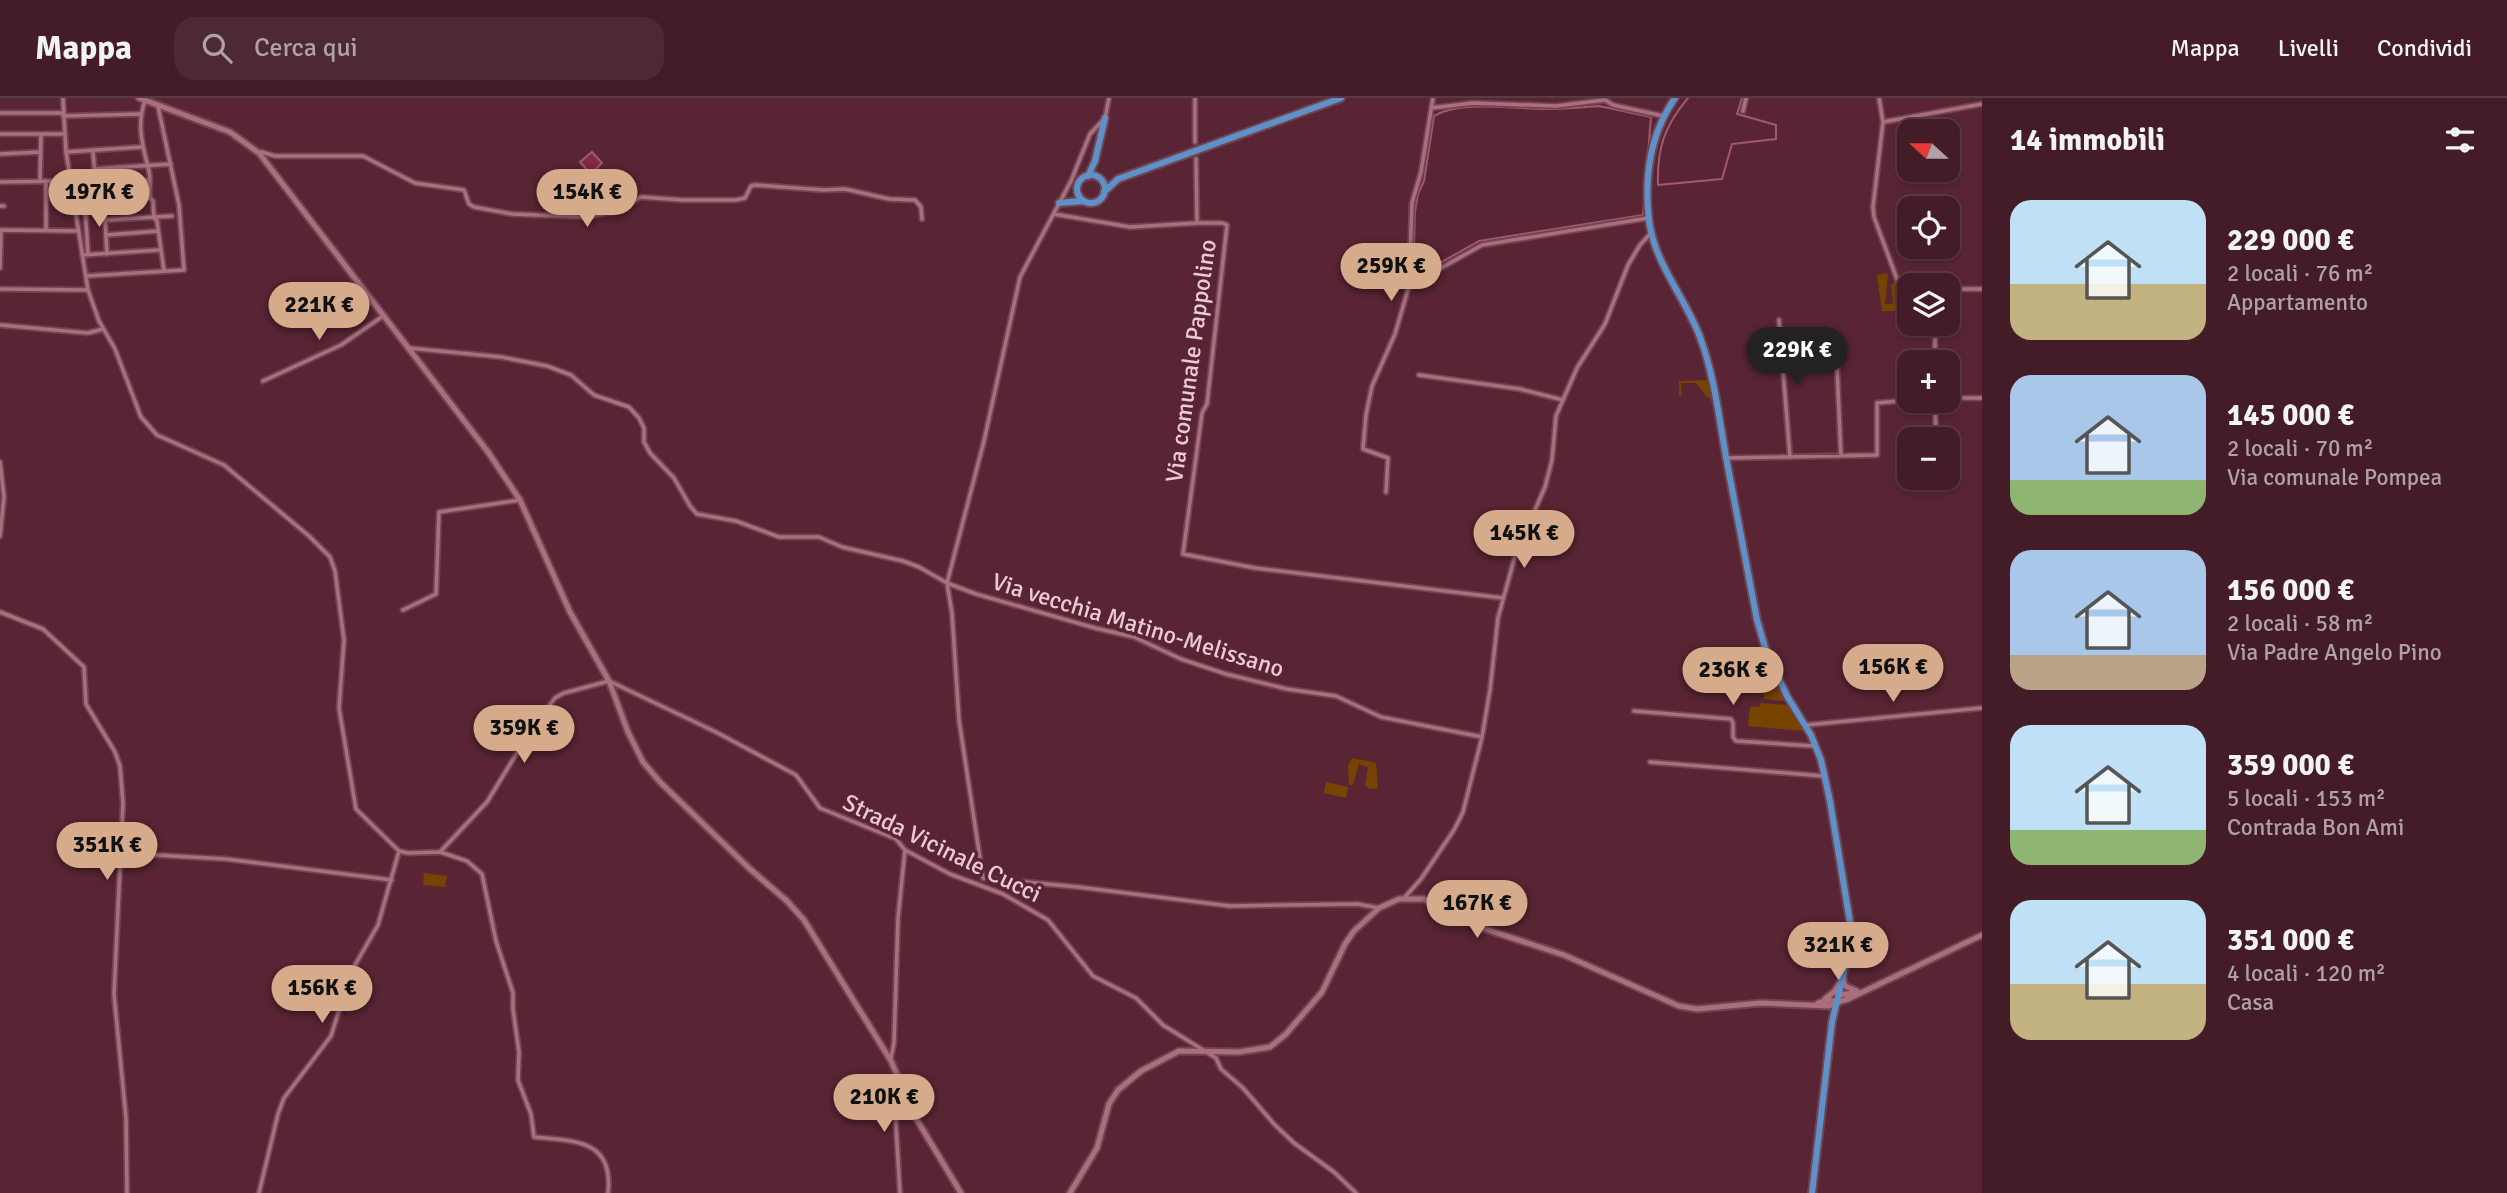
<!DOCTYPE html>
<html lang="it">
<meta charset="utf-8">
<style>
:root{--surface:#431c27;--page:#4d2933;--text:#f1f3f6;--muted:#afa1a7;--line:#5b3a44;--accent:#d6ab8b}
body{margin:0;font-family:Signika,sans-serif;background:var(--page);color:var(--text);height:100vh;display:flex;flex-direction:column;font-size:26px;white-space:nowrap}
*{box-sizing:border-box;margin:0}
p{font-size:23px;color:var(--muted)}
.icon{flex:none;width:38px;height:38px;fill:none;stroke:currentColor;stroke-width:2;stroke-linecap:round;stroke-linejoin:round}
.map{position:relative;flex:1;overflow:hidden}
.panel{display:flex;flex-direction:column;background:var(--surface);width:525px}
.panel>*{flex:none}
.needle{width:46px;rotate:291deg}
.buttons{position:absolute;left:1897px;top:21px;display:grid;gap:14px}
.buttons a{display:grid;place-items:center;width:63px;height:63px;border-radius:14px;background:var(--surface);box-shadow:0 4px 10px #0003,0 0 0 2px var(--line);font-size:35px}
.price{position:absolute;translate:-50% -60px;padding:0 16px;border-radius:24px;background:var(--accent);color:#111;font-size:23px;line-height:46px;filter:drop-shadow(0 2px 4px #0008)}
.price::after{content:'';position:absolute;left:50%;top:42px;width:21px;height:16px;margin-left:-10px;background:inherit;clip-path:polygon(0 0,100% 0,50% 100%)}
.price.selected{background:#222;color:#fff}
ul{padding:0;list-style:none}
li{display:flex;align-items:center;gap:21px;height:175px;padding:0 28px}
li span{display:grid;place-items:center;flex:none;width:196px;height:140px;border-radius:21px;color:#555}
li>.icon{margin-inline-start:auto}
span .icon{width:84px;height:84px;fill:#fffc;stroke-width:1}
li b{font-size:30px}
h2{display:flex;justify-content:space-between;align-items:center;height:84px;padding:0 28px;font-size:30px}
header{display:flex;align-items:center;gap:42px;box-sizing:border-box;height:98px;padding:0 35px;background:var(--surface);border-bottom:2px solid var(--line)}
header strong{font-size:33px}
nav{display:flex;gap:38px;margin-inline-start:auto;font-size:24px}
.search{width:490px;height:63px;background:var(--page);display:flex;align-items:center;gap:18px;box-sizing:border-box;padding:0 24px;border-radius:21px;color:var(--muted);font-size:26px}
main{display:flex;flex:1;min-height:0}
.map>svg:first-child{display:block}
.green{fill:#764301}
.water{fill:#812946;stroke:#a15970;stroke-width:2}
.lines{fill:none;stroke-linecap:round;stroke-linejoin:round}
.stream{stroke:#a15970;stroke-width:2}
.street-casing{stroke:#714453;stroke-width:7}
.secondary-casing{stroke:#714453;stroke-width:9}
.primary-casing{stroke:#714453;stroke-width:10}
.street{stroke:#aa6e7d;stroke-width:3.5}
.secondary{stroke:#aa6e7d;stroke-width:5}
.primary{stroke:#5e91c7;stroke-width:6}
.labels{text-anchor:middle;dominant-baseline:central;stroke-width:7;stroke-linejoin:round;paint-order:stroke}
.street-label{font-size:24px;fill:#eccad2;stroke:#592534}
</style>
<header>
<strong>Mappa</strong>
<div class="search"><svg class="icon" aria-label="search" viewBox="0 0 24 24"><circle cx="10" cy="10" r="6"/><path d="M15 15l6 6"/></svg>Cerca qui</div>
<nav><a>Mappa</a><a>Livelli</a><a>Condividi</a></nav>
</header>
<main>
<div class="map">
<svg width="1982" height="1095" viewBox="0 0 1982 1095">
<rect width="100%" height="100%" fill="#592534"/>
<path class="green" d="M1888 175 1885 206H1893L1891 187 1896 183 1900 194H1909V198L1902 199V219L1909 220V222H1901L1899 213H1882L1877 177Z
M1709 282 1711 301 1707 299 1696 285H1681L1682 297 1679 298V283Z
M1764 583H1774L1785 603 1764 601Z
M1761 605 1788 607 1803 633 1748 628 1750 609H1759Z
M1352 660 1376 665 1378 690 1370 691 1365 688 1368 669 1359 666 1353 687H1349L1348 667Z
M1326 684 1348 689 1346 700 1324 695Z
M424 775 447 778 445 789 423 787Z"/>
<path class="water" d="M592 54 602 65 591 76 580 64Z"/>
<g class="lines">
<path class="stream" d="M1688 0C1664 28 1657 51 1658 87L1722 81 1732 46 1776 41V27L1737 16 1742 0
M1599 8 1651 19 1643 117 1479 143 1413 180 1415 113 1418 96 1424 83 1434 18C1462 1 1517 12 1550 11 1566 11 1583 9 1599 8Z"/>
<defs>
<path id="street" d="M63 0 66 54 88 192 99 223 115 251 141 319 157 337 224 367 309 438 330 459 335 473 344 542 339 610 356 711 399 753 408 755 440 754 467 763 482 776 496 843 513 895V911L519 954 518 982 531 1016 534 1039C574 1043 614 1041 608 1095
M1109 0 1105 20 1090 36 1071 83 1020 179 984 343 947 485 952 515 959 622 983 780 1078 789 1230 808 1357 806 1379 810
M1195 0V44
M1879 0 1883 24 1873 109 1874 119 1901 192H1909
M145 3C136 27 143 49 149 73 151 81 149 92 150 100L153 103 154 120 157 123 164 173
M1431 10 1473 5 1556 8 1605 2 1613 7 1663 18
M1743 13 1746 0
M0 15H63
M63 18 140 16
M1883 24 1982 6
M0 36H64
M93 53 97 105
M66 54 141 49
M259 55 262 54 275 58H363L415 85 464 92 469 106 474 109 512 116 586 119 614 114 641 99 683 102H736L745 100 751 88 755 87 824 92 845 91 889 101 915 102 921 109 922 121
M0 56 40 54
M1196 61 1197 125H1222L1227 127 1207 306 1202 315 1183 456 1255 470 1503 500
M94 71 171 66
M40 83 41 36
M0 84 70 83
M96 85 149 82
M104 104 107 156
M74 106 150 100
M85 107 88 157
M0 108H4
M1054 116 1130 129 1197 125
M105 122 172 118
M46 133V83
M106 137 158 133
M82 157 159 152
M0 170 1 132 78 133
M86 178 184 172 179 107 158 8
M1409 188 1482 147 1648 120
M0 191 88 192
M1948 191H1982
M1779 222 1790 359
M0 227 88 235 103 231
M1836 247 1841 358
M409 250 501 259 547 268 571 277 594 297 629 309 639 320 644 330V344L650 355 674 380 690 408 697 416 736 423 779 439H819L842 449 903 463 919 469 947 485 976 496 1095 530 1134 539 1181 561 1226 576 1287 591 1336 598 1381 619 1482 639
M1935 264V226
M1419 277 1520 291 1563 302
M263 283 341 247 383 218
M1948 300H1982
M1935 303 1936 341
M1726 360 1877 357V305L1909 302
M0 364 4 399 0 438
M1386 394 1388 360 1363 351 1366 317 1372 288 1395 236 1409 188 1412 105 1421 74 1433 0
M403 512 436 496 439 414 520 402
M0 514 43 531 84 569 86 606 115 654 120 668 123 705 114 896 126 1020 127 1095
M1634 613 1731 621 1733 625V639L1736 643 1814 648
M1806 627 1982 610
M1650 664 1823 678
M440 754 487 704 531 632 555 600 564 595 609 583 716 634 796 677 820 710 896 741 905 752 950 776 1003 796 1048 822 1093 878 1136 900 1163 927 1216 960 1221 971 1243 990 1274 1026 1294 1045 1334 1074 1356 1095
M121 755 226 761 392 782
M1405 799 1421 781 1454 732 1463 714 1482 639 1490 592 1498 520 1515 458 1545 389 1552 362 1556 318 1577 270 1605 226 1628 167 1640 147 1650 136
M891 960 894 945 898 820 905 752
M899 983 894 995 900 1095
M259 1095 278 1016 284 1000 331 938 351 874 378 827 399 753"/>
<path id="secondary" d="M139 0 230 34 259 55 488 354 520 402 570 514 609 583 628 634 643 664 660 684 750 771 787 803 804 822 891 963 917 1022 961 1095
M1843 880 1845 888 1857 893
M1825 901 1835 893 1839 886
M1846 902 1982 837
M1818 905 1830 902 1836 904 1840 897 1853 895
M1070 1095 1097 1050 1109 1006 1118 992 1141 973 1179 953 1239 954 1270 949 1286 936 1322 894 1345 846 1354 833 1379 810 1399 801H1424L1485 831 1564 857 1679 908 1697 911 1761 905 1829 908 1847 901"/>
<path id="primary" d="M1675 0C1650 36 1644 79 1649 122 1654 165 1685 199 1700 239 1714 277 1719 319 1726 359 1736 414 1747 468 1757 522L1767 556 1787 598 1811 637 1821 662 1830 703 1850 824V848L1832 924 1812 1095
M1077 91a14 14 0 1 1 28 0a14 14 0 1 1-28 0Z
M1088 78 1095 63 1105 20
M1104 94 1118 81 1341 0
M1059 105 1083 103"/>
</defs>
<use href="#street" class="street-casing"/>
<use href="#secondary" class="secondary-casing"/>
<use href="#primary" class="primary-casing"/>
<use href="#street" class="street"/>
<use href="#secondary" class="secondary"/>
<use href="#primary" class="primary"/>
</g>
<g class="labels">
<g class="street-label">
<text transform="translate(1191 263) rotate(-82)">Via comunale Pappolino</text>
<text transform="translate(1138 527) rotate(17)">Via vecchia Matino-Melissano</text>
<text transform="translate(942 750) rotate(26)">Strada Vicinale Cucci</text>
</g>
</g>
</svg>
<div class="buttons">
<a><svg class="needle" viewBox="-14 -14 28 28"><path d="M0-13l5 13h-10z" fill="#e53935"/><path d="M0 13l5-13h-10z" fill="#afa1a7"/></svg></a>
<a><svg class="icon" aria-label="locate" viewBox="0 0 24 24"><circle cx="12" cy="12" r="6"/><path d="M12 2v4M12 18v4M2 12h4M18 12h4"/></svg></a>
<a><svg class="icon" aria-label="layers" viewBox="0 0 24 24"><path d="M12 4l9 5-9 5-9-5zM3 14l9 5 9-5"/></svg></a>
<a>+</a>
<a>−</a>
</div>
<b class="price" style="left:99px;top:131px">197K €</b>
<b class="price" style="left:587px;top:131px">154K €</b>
<b class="price" style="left:1391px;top:205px">259K €</b>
<b class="price" style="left:319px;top:244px">221K €</b>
<b class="price selected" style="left:1797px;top:289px">229K €</b>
<b class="price" style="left:1524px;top:472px">145K €</b>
<b class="price" style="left:1893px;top:606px">156K €</b>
<b class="price" style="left:1733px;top:609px">236K €</b>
<b class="price" style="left:524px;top:667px">359K €</b>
<b class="price" style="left:107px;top:784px">351K €</b>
<b class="price" style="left:1477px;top:842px">167K €</b>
<b class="price" style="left:1838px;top:884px">321K €</b>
<b class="price" style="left:322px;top:927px">156K €</b>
<b class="price" style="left:884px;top:1036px">210K €</b>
</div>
<section class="panel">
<h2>14 immobili<svg class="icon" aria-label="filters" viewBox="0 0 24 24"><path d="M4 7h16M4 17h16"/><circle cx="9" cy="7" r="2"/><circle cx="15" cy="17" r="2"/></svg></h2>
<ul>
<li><span style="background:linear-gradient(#bfe0f5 60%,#c2b280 0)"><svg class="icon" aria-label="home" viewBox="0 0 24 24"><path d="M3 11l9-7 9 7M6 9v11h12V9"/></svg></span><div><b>229 000 €</b><p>2 locali · 76 m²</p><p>Appartamento</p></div></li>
<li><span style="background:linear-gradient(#a9c7e8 75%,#8fb573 0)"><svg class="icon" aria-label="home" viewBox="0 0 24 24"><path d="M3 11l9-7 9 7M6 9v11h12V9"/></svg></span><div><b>145 000 €</b><p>2 locali · 70 m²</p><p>Via comunale Pompea</p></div></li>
<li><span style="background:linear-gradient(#a9c7e8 75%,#b9a48a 0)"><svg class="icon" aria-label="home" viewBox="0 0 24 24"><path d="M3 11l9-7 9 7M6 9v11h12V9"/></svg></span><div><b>156 000 €</b><p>2 locali · 58 m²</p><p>Via Padre Angelo Pino</p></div></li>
<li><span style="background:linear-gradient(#bfe0f5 75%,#8fb573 0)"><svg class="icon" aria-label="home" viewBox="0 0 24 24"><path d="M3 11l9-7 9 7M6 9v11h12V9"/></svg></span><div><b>359 000 €</b><p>5 locali · 153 m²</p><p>Contrada Bon Ami</p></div></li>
<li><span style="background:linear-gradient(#bfe0f5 60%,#c2b280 0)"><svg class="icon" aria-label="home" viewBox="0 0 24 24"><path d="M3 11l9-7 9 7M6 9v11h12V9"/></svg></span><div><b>351 000 €</b><p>4 locali · 120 m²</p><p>Casa</p></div></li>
</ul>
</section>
</main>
